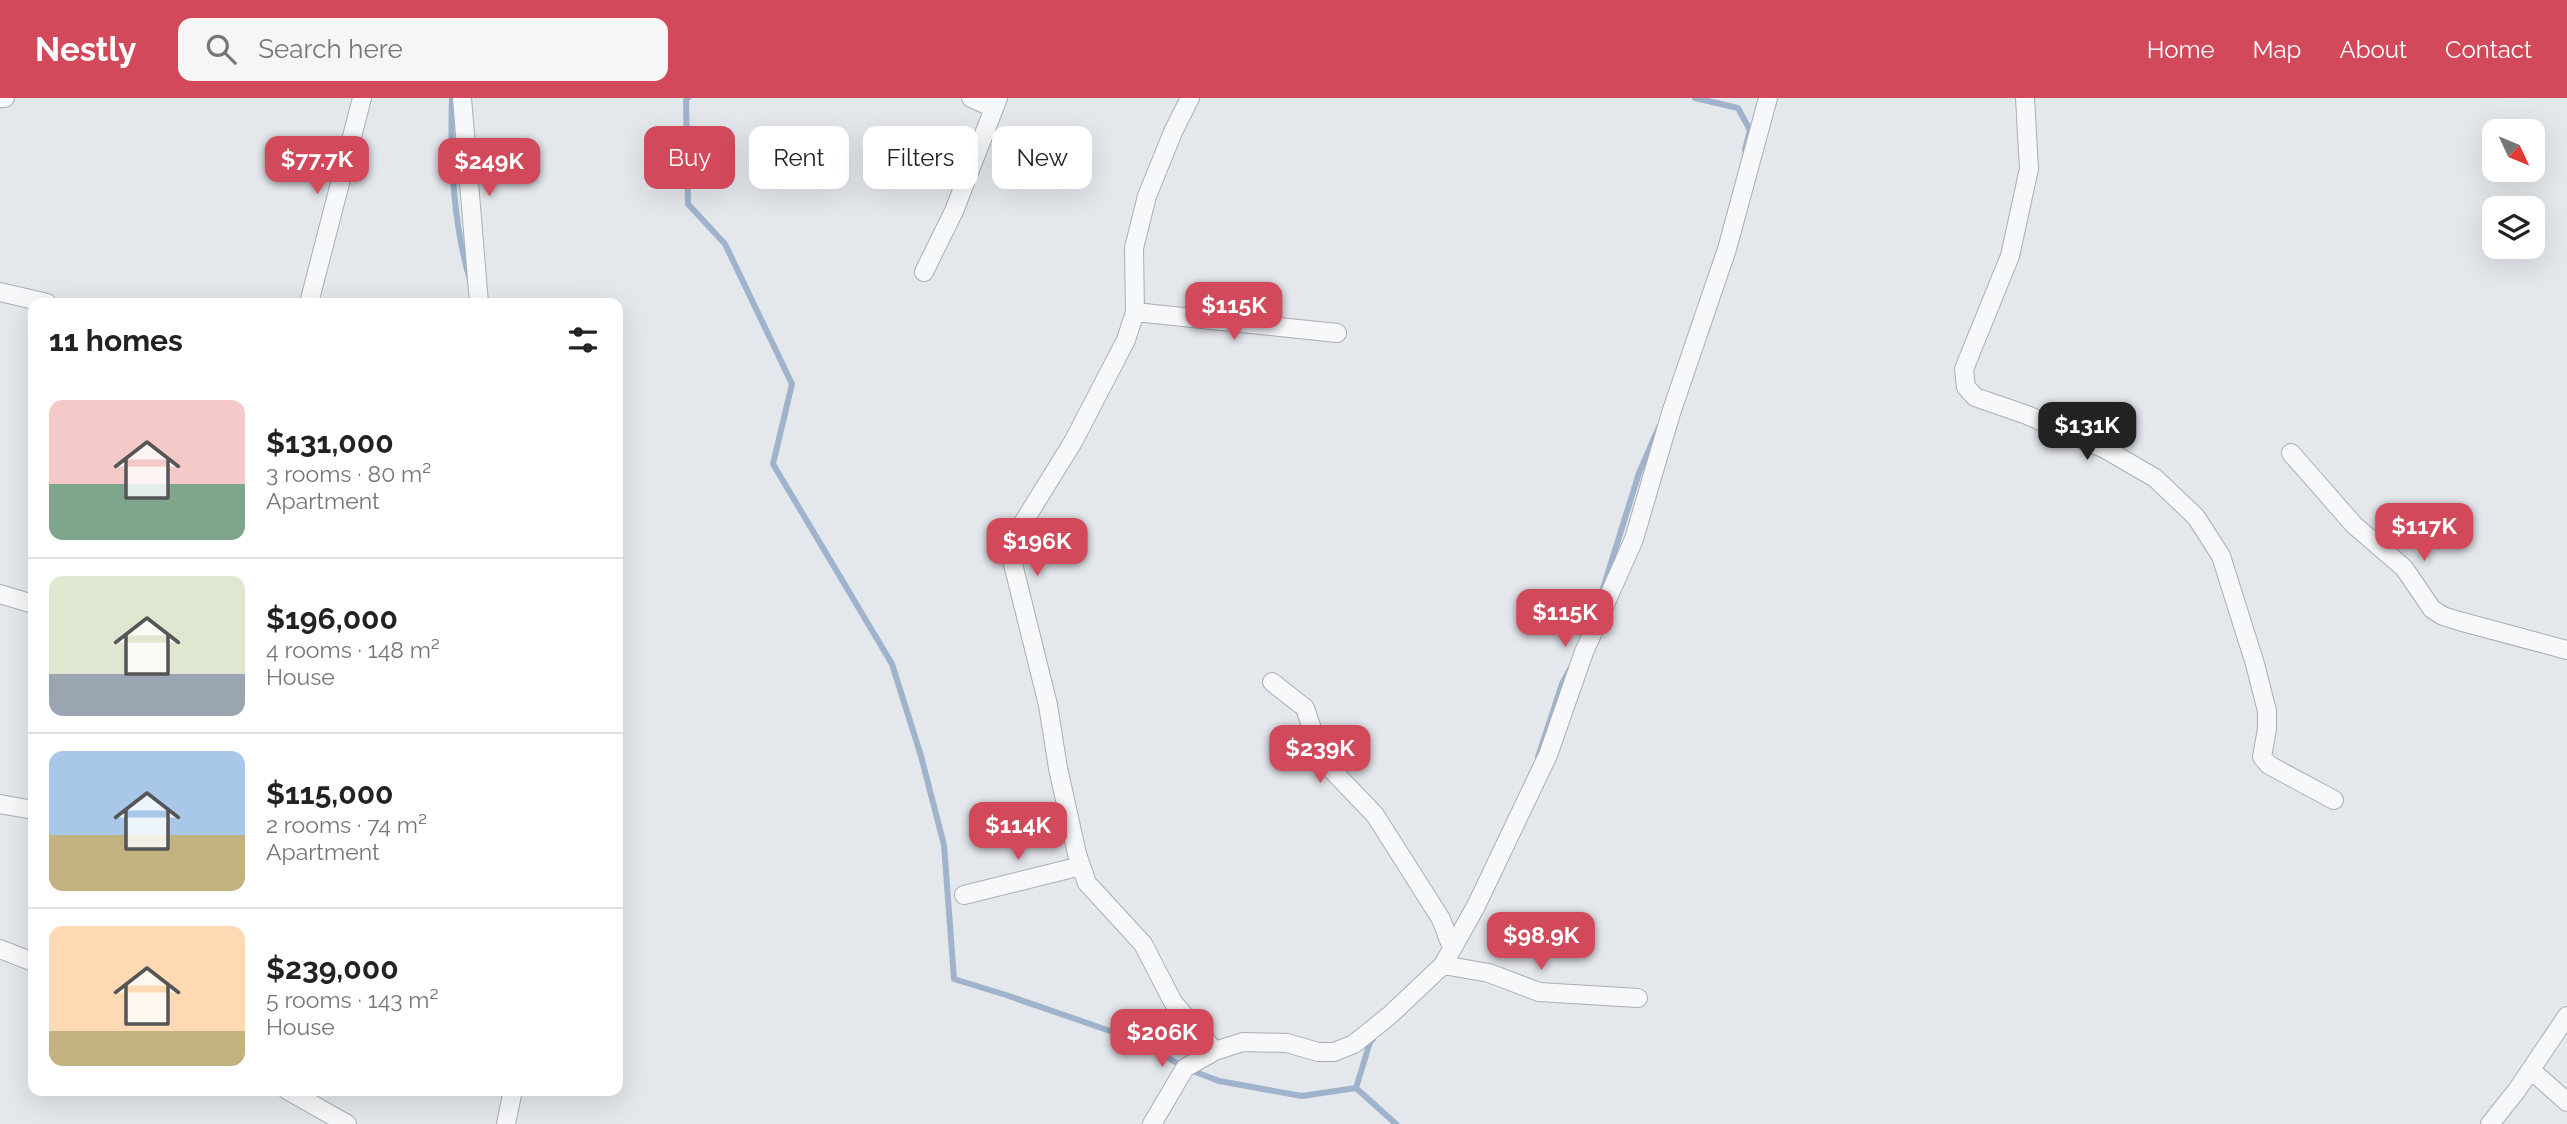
<!DOCTYPE html>
<meta charset="utf-8">
<style>
:root{--surface:#fff;--page:#f6f6f6;--text:#222;--muted:#767676;--line:#e0e0e0;--accent:#d1495b}
body{margin:0;font-family:Raleway,sans-serif;background:var(--page);color:var(--text);height:100vh;display:flex;flex-direction:column;font-size:26px;white-space:nowrap}
*{box-sizing:border-box;margin:0}
p{font-size:23px;color:var(--muted)}
.icon{flex:none;width:38px;height:38px;fill:none;stroke:currentColor;stroke-width:2;stroke-linecap:round;stroke-linejoin:round}
.map{position:relative;flex:1;overflow:hidden}
.drawer{position:absolute;left:28px;top:200px;width:595px;height:798px;display:flex;flex-direction:column;background:var(--surface);border-radius:14px;box-shadow:0 7px 28px #0002}
.drawer>*{flex:none}
.top-card{position:absolute;left:644px;top:28px;width:665px;height:63px;display:flex;gap:14px}
.needle{width:46px;rotate:134deg}
.fabs{position:absolute;left:2482px;top:21px;display:grid;gap:14px}
.fabs a{display:grid;place-items:center;width:63px;height:63px;border-radius:14px;background:var(--surface);box-shadow:0 7px 28px #0002;font-size:35px}
.price{position:absolute;translate:-50% -60px;padding:0 16px;border-radius:14px;background:var(--accent);color:#fff;font-size:23px;line-height:46px;filter:drop-shadow(0 2px 4px #0008)}
.price::after{content:'';position:absolute;left:50%;top:42px;width:21px;height:16px;margin-left:-10px;background:inherit;clip-path:polygon(0 0,100% 0,50% 100%)}
.price.on{background:#222;color:#fff}
ul{padding:0;list-style:none}
li{display:flex;align-items:center;gap:21px;height:175px;padding:0 21px}
li+li{border-top:2px solid var(--line)}
li span{display:grid;place-items:center;flex:none;width:196px;height:140px;border-radius:14px;color:#555}
li>.icon{margin-inline-start:auto}
span .icon{width:84px;height:84px;fill:#fffc;stroke-width:1}
li b{font-size:30px}
h2{display:flex;justify-content:space-between;align-items:center;height:84px;padding:0 21px;font-size:30px}
.tag{padding:0 24px;border-radius:14px;background:var(--surface);box-shadow:0 7px 28px #0002;font-size:24px;line-height:63px}
.tag.on{background:var(--accent);color:#fff}
header{display:flex;align-items:center;gap:42px;box-sizing:border-box;height:98px;padding:0 35px;background:var(--accent);color:#fff}
header strong{font-size:33px}
nav{display:flex;gap:38px;margin-inline-start:auto;font-size:24px}
.search{width:490px;height:63px;background:var(--page);display:flex;align-items:center;gap:18px;box-sizing:border-box;padding:0 24px;border-radius:14px;color:var(--muted);font-size:26px}
.map>svg:first-child{display:block}
.lines{fill:none;stroke-linecap:round;stroke-linejoin:round}
.stream{stroke:#9fb4cc;stroke-width:6}
.minor-casing{stroke:#a9aeb7;stroke-width:20}
.minor{stroke:#f7f8fa;stroke-width:18}
</style>
<header>
<strong>Nestly</strong>
<div class="search"><svg class="icon" aria-label="search" viewBox="0 0 24 24"><circle cx="10" cy="10" r="6"/><path d="M15 15l6 6"/></svg>Search here</div>
<nav><a>Home</a><a>Map</a><a>About</a><a>Contact</a></nav>
</header>
<div class="map">
<svg width="2567" height="1026" viewBox="0 0 2567 1026">
<rect width="100%" height="100%" fill="#e4e7ec"/>
<g class="lines">
<path class="stream" d="M452 0C450 60 453 125 470 182
M688 0 686 2 688 106 725 146 792 286 773 366 892 566 921 658 944 747 954 881 1006 897 1142 944 1185 970 1219 983 1302 998 1356 990 1396 1026
M1695 0 1738 10 1750 32 1745 52
M1602 494 1639 375 1659 329
M1538 659 1562 586 1570 571
M1356 990 1370 944 1373 941"/>
<defs>
<path id="minor" d="M0 0H5
M462 0 479 205
M971 0 994 10
M1190 0 1173 34 1147 98 1134 150 1135 214 1126 242 1073 344 1013 441V466L1048 607 1058 670 1077 756 1087 785 1143 846 1173 904 1215 953
M2025 0 2029 71 2010 158 1964 271 1966 289 1975 299 2027 317 2105 351 2155 380 2196 419 2221 458 2255 566 2267 613V631L2262 659 2269 667 2334 702
M924 174 954 113 998 0
M0 194 47 205
M309 205 362 0
M1135 214 1337 235
M2291 355 2354 427 2404 470 2432 511 2443 518 2459 523 2567 552
M0 496 33 506
M1272 584 1305 610 1318 649 1330 670 1375 717 1441 821 1452 850
M0 706 33 712
M964 797 1081 768
M0 851 33 864
M1443 867 1489 875 1539 894 1638 900
M2531 972 2567 1004
M287 992 347 1026
M506 1026 513 992
M1152 1026 1185 970 1215 953 1243 944 1287 945 1318 954H1334L1354 946 1390 917 1443 867 1476 808 1548 657 1584 554 1634 441 1671 315 1727 151 1768 0
M2490 1026 2517 992 2567 918"/>
</defs>
<use href="#minor" class="minor-casing"/>
<use href="#minor" class="minor"/>
</g>
</svg>
<div class="fabs">
<a><svg class="needle" viewBox="-14 -14 28 28"><path d="M0-13l5 13h-10z" fill="#e53935"/><path d="M0 13l5-13h-10z" fill="#767676"/></svg></a>
<a><svg class="icon" aria-label="layers" viewBox="0 0 24 24"><path d="M12 4l9 5-9 5-9-5zM3 14l9 5 9-5"/></svg></a>
</div>
<b class="price" style="left:317px;top:98px">$77.7K</b>
<b class="price" style="left:489px;top:100px">$249K</b>
<b class="price" style="left:1234px;top:244px">$115K</b>
<b class="price on" style="left:2087px;top:364px">$131K</b>
<b class="price" style="left:2424px;top:465px">$117K</b>
<b class="price" style="left:1037px;top:480px">$196K</b>
<b class="price" style="left:1565px;top:551px">$115K</b>
<b class="price" style="left:1320px;top:687px">$239K</b>
<b class="price" style="left:1018px;top:764px">$114K</b>
<b class="price" style="left:1541px;top:874px">$98.9K</b>
<b class="price" style="left:1162px;top:971px">$206K</b>
<div class="top-card">
<a class="tag on">Buy</a>
<a class="tag">Rent</a>
<a class="tag">Filters</a>
<a class="tag">New</a>
</div>
<section class="drawer">
<h2>11 homes<svg class="icon" aria-label="filters" viewBox="0 0 24 24"><path d="M4 7h16M4 17h16"/><circle cx="9" cy="7" r="2"/><circle cx="15" cy="17" r="2"/></svg></h2>
<ul>
<li><span style="background:linear-gradient(#f6c9c9 60%,#7fa58c 0)"><svg class="icon" aria-label="home" viewBox="0 0 24 24"><path d="M3 11l9-7 9 7M6 9v11h12V9"/></svg></span><div><b>$131,000</b><p>3 rooms · 80 m²</p><p>Apartment</p></div></li>
<li><span style="background:linear-gradient(#dfe7d0 70%,#9aa5b1 0)"><svg class="icon" aria-label="home" viewBox="0 0 24 24"><path d="M3 11l9-7 9 7M6 9v11h12V9"/></svg></span><div><b>$196,000</b><p>4 rooms · 148 m²</p><p>House</p></div></li>
<li><span style="background:linear-gradient(#a9c7e8 60%,#c2b280 0)"><svg class="icon" aria-label="home" viewBox="0 0 24 24"><path d="M3 11l9-7 9 7M6 9v11h12V9"/></svg></span><div><b>$115,000</b><p>2 rooms · 74 m²</p><p>Apartment</p></div></li>
<li><span style="background:linear-gradient(#ffd9b3 75%,#c2b280 0)"><svg class="icon" aria-label="home" viewBox="0 0 24 24"><path d="M3 11l9-7 9 7M6 9v11h12V9"/></svg></span><div><b>$239,000</b><p>5 rooms · 143 m²</p><p>House</p></div></li>
</ul>
</section>
</div>
